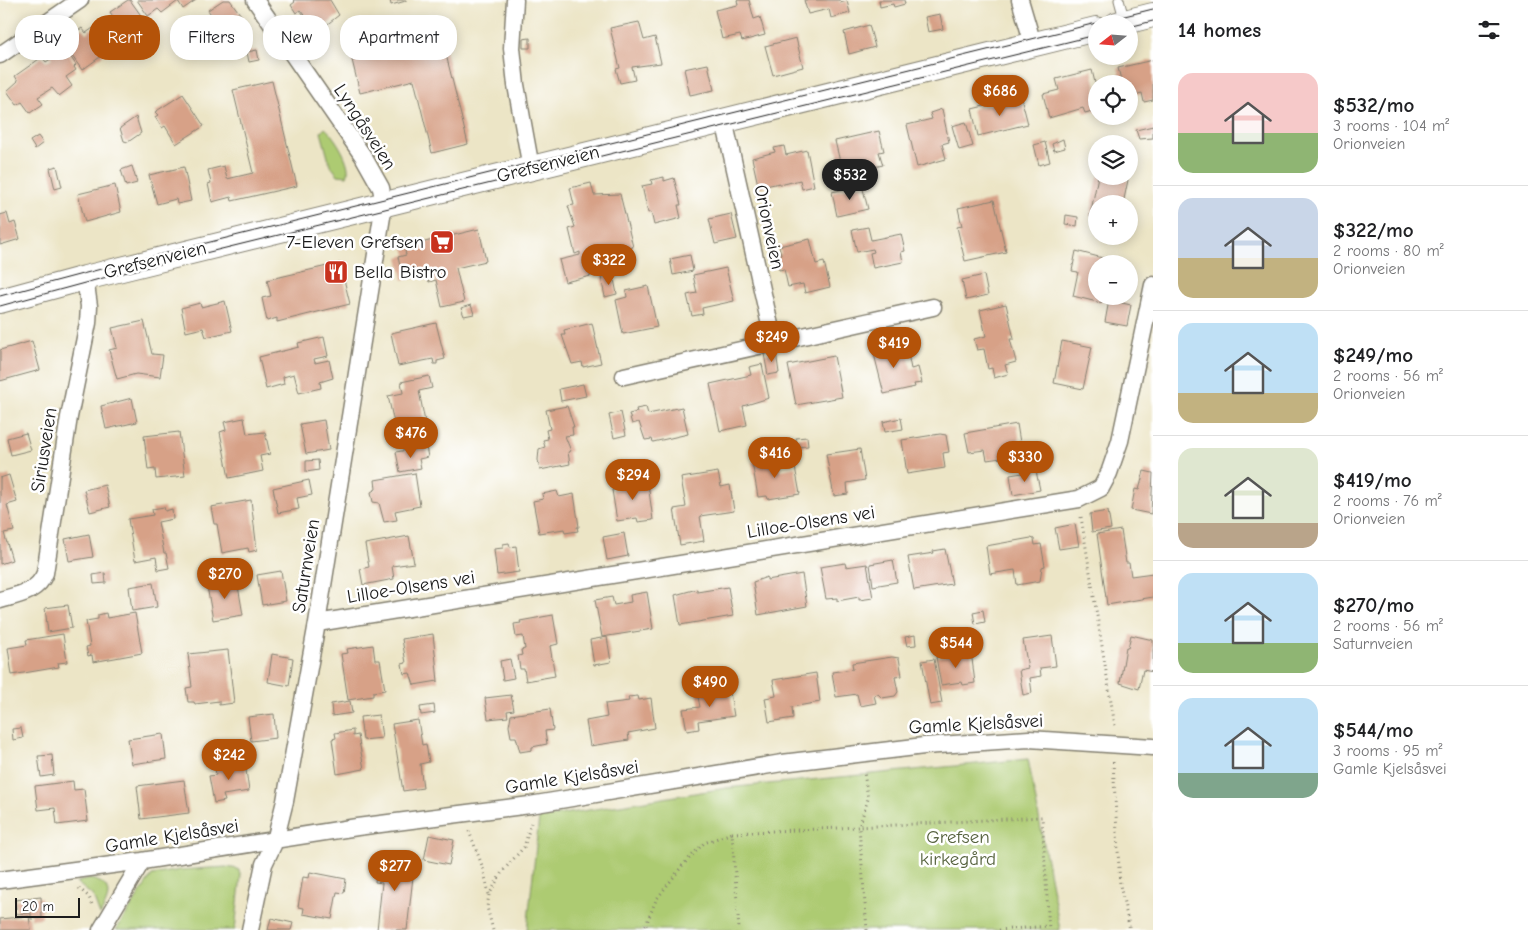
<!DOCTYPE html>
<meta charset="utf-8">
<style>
:root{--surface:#fff;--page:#f6f6f6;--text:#202124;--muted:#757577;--line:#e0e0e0;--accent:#b45309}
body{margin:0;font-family:"Comic Neue",sans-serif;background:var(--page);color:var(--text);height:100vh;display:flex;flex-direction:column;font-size:19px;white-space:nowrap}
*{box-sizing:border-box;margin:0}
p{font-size:16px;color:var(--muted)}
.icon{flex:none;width:28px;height:28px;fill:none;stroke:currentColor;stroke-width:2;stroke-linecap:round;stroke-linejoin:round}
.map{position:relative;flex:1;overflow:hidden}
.side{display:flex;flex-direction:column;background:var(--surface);width:375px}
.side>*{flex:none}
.hud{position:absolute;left:15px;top:15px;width:475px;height:45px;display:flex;gap:10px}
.needle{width:32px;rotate:253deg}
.controls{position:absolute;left:1088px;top:15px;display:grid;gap:10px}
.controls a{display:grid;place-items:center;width:50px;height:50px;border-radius:50%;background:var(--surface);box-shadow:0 2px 12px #0003;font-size:25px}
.scale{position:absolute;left:15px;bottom:12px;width:65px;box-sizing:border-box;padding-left:5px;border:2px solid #1c1c1c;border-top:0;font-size:14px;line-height:18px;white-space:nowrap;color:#1c1c1c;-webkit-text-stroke:4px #fff;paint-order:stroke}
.price{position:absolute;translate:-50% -42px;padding:0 11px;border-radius:18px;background:var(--accent);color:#fff;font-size:16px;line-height:32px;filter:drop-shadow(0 1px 2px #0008)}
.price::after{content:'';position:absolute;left:50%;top:30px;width:15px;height:11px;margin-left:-8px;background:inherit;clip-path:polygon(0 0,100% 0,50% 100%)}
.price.active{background:#222;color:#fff}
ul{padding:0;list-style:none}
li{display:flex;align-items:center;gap:15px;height:125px;padding:0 25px}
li+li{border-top:1px solid var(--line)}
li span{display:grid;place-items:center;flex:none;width:140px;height:100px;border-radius:15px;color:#555}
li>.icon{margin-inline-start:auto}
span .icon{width:60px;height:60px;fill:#fffc;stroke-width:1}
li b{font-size:21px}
h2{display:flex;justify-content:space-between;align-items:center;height:60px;padding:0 25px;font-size:21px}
.pill{padding:0 18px;border-radius:20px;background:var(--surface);box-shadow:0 2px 12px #0003;font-size:18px;line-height:45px}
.pill.active{background:var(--accent);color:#fff}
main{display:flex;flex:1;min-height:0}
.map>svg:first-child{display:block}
.green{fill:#adcb72;stroke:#647447}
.building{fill:#d7a187}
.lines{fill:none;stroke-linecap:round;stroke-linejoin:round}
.service-casing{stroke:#848071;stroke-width:11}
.minor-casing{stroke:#848071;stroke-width:19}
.secondary-casing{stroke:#848071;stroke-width:26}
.path{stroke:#848071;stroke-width:3;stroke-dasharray:1 4;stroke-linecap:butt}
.service{stroke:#fff;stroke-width:9}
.minor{stroke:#fff;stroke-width:16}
.secondary{stroke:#fff;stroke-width:24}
.tram{stroke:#1c1c1c;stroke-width:1}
.labels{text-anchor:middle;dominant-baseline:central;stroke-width:5;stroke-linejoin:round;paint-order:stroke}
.street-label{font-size:19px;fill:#1c1c1c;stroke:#fff}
.poi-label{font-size:19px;fill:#1c1c1c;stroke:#fff;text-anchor:end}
.park-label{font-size:19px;fill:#56623e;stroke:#fff}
</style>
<main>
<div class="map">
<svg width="1153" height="930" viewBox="0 0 1153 930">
<rect width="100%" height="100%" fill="#fff"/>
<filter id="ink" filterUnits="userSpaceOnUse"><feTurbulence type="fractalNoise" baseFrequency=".02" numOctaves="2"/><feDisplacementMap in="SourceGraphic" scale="10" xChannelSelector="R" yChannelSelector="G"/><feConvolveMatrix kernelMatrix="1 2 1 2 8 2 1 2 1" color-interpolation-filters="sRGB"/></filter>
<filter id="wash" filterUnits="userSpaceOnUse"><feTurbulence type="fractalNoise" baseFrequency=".0096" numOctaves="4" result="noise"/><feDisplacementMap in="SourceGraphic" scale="20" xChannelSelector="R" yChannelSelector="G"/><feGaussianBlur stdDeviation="1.12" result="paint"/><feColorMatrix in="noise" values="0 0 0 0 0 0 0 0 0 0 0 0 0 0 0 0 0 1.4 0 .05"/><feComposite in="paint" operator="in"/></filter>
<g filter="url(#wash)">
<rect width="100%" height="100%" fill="#ece5c6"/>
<path class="green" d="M325 128C334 135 353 165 347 176L338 175 330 165 321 132Z
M1028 759 1060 930H527L539 818 726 788Z
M226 867 238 869 241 875 235 930H116L152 875 180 870Z
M90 879C114 883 110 899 100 915L93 896 76 882Z"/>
<g id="blocks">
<path class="building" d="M128 0H130L145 21 125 34 110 12Z
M137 0H196L183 9 178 1 162 13 158 9 148 16Z
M223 0H230L243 18 223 32 208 10Z
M293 0H330L339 15 320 30 314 23 312 25 300 10 296 13 291 5 295 2Z
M390 0H406V1L391 5Z
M737 0H749L754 19 760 17 765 35 742 41 740 35 722 39 715 10 738 5Z
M804 0H839L840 3 847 1 850 13 831 18 829 9 808 14Z
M879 0H904L905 4 894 7 893 4 880 7Z
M940 14 943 29 928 32 925 17Z
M105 20 121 42 82 70 62 42 82 28 86 33Z
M639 22 644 40 655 37 661 63 632 67 635 80 620 83 616 69 620 68 610 28Z
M869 25 875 47 849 54 844 32Z
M442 38 468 144 432 153 414 80 360 93 352 60Z
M530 38V48H523V39Z
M796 38 803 67 773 75 765 46Z
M62 44 76 65 74 67 76 70 66 77 72 86 59 96 52 88 38 97 43 104 30 113 22 102 17 105 7 91 18 81 15 76 42 57 46 62 52 58 49 54Z
M257 50 259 60 249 62 247 52Z
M1153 60V100L1144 102 1142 93 1129 96V84H1122L1118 68Z
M708 64 714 90 690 95 684 69Z
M1092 70 1096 87V110L1085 113 1083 108 1049 118 1043 94 1059 90 1056 79Z
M272 81 297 186 232 201 231 197 212 202 208 184 211 183 208 170 224 166 227 179 253 173 233 90Z
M183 94 204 126 176 144 165 126 162 128 155 117 158 115 155 112Z
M1021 97 1028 124 978 136 972 109Z
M942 109 949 142 942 144 946 159 917 167 907 125 932 119 930 113Z
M136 117 141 133 128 142 124 141 120 128Z
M966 122 973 146 959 150 952 126Z
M1153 126V138L1139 139 1136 130Z
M879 131 884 151 879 152 883 165 843 174 835 141Z
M38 136 43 143 35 149 30 141Z
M1063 139 1065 148 1054 151 1052 144Z
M1045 142 1050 162 1039 165 1034 145Z
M784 146 786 155 807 150 814 186 802 189 800 180 780 185V183L760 187 758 185 752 158 775 152 774 148Z
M57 166 62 187 55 189 50 168Z
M132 166 137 183 126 186 121 170Z
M184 167 191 201 177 204 176 199 157 204 149 175Z
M1098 176H1115L1128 180 1123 204H1096V217L1090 216Z
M664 177V181L674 178 681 205H678L681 218 654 225 651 212 648 213 642 186 652 184 651 180Z
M591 183 594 195 620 194 633 247 589 256 586 258 591 276 565 282 559 260 580 255V252L575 254 569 229 575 227 568 206 574 205 570 188Z
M115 185 121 212 85 222 78 194Z
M862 185 868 209 837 216 832 192Z
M994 200 1006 252 965 261 957 227 962 226 958 208Z
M7 213 10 224 15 222 20 239 0 245V215Z
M731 214 737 239 715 244 709 219Z
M1066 215 1078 217 1077 226 1065 224Z
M868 227 871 240 901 234 905 251 901 252 903 262 873 268 870 253 874 252 873 249 857 252 852 230Z
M479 229 486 261 456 268 464 302 442 307 436 280 429 282 427 275 403 280 398 257 406 255 404 247Z
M810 239 816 264 824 262 830 287 805 293 803 284 788 287 784 269 779 270 776 255 781 254 779 246Z
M1076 251 1110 260V264H1096V296H1103L1101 303 1073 296 1078 272 1072 271Z
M690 255 693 271 673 275 670 259Z
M340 263 350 304 277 322V318L267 321 262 298 271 296 267 280Z
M726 268 734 301 702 308 703 314 692 316 687 295 697 293 693 275Z
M613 274 617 294 605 297 601 277Z
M984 275 988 295 966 300 962 280Z
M648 286 657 327 623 334 616 300 627 297 626 291Z
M1109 300 1131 305 1127 326 1105 322Z
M225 301 232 331 206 337 203 328 186 332 181 308 200 303 201 307Z
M1006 304 1014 339H1010L1016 362 1005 365 1008 374 994 378 992 368 988 369 984 349 977 350 974 339 986 336 980 310Z
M471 305 474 314 464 316 461 308Z
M144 321 152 354 163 355 160 377 136 374 117 379 109 350 117 348 112 328Z
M436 323 445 359 437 361V364H434L433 359 398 366 391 333Z
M592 323 601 363 583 367 582 362 572 364 562 335H565L564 330Z
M324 337 328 356 314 359 315 363 329 360 333 378 320 382 321 388 299 393 294 374 283 377 284 384 266 389 259 357 299 347 298 343Z
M888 338 893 358 908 354 911 369 918 367 922 383 914 384 915 387 884 394 871 342Z
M32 341 40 370 0 381V350Z
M1062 341 1092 347 1083 389 1054 383Z
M776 352 779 373 768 375 764 354Z
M834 356 842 397 796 405 788 365Z
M762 364 769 398 743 406 747 425 720 431 710 384 751 375 749 367Z
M429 376 432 388 419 391 427 432 413 435 411 429 396 432 388 396 403 393 401 382Z
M583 384 586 396 561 401 559 389Z
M132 398 137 422 106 429 101 406Z
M567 406 574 427H572L573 435 565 436 571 451 568 452 570 464 540 470 538 460 539 449 545 447 543 440 548 439 546 430 550 429 546 410Z
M646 407 648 414 682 407 688 434 653 442 652 439 645 440 639 422 632 424 629 414 637 412 636 409Z
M621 412 626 435 614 438 609 415Z
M244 418 247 434 265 432 270 454 260 456 263 471 229 478 220 432 226 430 224 422Z
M901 418 903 429 885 432 883 422Z
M324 420 329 450 306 454 300 424Z
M1017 424 1022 455 987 460 985 450 969 452 965 433Z
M179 432 185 476 156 479 155 469 148 470 144 436Z
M26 433 31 450 11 455 7 438Z
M940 434 946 435 949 452 943 453 945 468 907 474 902 440Z
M807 437 808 446 797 447 796 438Z
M426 447 428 457 419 459 421 468 400 472 396 452Z
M860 449 865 480 847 483 848 494 834 496 826 454Z
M774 458V460L780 459 781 470 795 467 800 494 768 499 767 496 758 497 752 462Z
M318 460 319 470 306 472V461Z
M1036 471 1040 490 1013 495 1010 475Z
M1144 471 1153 473 1151 514 1131 510 1135 489 1139 490Z
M718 472 721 487 730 485 734 511 700 516 704 541 680 545 674 509 686 507 681 478Z
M415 473 420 506 395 511 397 520 384 522 379 503 373 502 371 492 376 489 375 480Z
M9 475 17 502 7 505 14 531 4 533 12 560 0 564V478Z
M641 478 642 485 648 484 653 520 638 522 637 518 617 521 612 490 618 489 616 482Z
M309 480 312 495 297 498 299 509 278 513 273 488Z
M105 485 110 507 90 512 84 490Z
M557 491 559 497 574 494 579 527H577L578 531 565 533 564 529 539 533 533 501 543 499 542 494Z
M251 500 257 550 249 552 248 548 222 553 217 524H214L211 507Z
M164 507 165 511 172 509 173 519 158 522 164 553H166L169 568 158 570 156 557 135 561 128 519 153 515 152 509Z
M1108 511 1111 529 1092 532 1090 514Z
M1075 524 1079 546 1059 549 1055 528Z
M1121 530 1126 563H1129L1131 576 1153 573V597L1107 605 1097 534Z
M624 533 628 556 607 560 603 537Z
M89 534 93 557 69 561 65 539Z
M409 536 414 563 392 566 394 579 363 585 360 569 369 567 365 544Z
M1031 538 1034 539 1035 545 1041 544 1045 566 1042 567 1040 581 1017 585 1015 570 990 574 986 546Z
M509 543 510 547 516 546 519 572 497 575 494 549 503 548V544Z
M945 549 952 584 914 590 908 557 934 553 933 551Z
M893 560 897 582 873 586 870 564Z
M845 563 846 567 867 564 873 598 859 600V597L837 601V598L826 599 820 567Z
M281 571 286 601 262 605 257 575Z
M105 573 106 583 94 584 93 575Z
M802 574 807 606 758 615 753 582 767 577V580Z
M237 580 243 615 213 620 207 586Z
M153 583 157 607 132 611 129 587Z
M728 587 733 616 680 625 675 595 697 589V592Z
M647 592 653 629 602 637 595 600 612 597 614 605 631 602 630 595Z
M68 605 72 628 48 632 45 608Z
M983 610 985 622 975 624 973 612Z
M106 613 107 618 135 613 142 653 93 662 92 655 88 656 86 647 90 646 86 621 98 619V615Z
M553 615 558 644 550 646 555 676 526 681 524 669H520L518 656 522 655 521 650 525 649 523 636 516 637 514 624 521 623 520 621Z
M63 634 67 662 58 663 59 667 12 675 8 648 27 645 26 640Z
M433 634 438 681 414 685 410 673 404 674 402 664 406 663 402 639Z
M915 635 916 645 907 646 905 637Z
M1131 635 1153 640V672L1143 670 1139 689 1120 683 1126 647 1128 648Z
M1052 636 1056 666 1040 668 1041 676 1030 678 1032 693 1023 695 1019 670 1028 668 1023 640Z
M607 637 611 662 594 665 590 640Z
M373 645 375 660H380L385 690 373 692V696L348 700 341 654 348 653 347 649Z
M228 650 234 703 219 705V701L195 704 194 702H188L186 688 192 687 188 654Z
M971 651 975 683 963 685 962 682 941 685 936 657Z
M272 654 293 658 289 686 268 682Z
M892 657 899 658 902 676 895 677 898 692 895 696 882 698 878 694 874 695 876 703 860 706 857 694 836 697 832 672 853 669 852 663Z
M510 659 514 678 503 680 500 661Z
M934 659 942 703 930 705 922 661Z
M816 673 820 702 792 707 793 718 769 722 765 698 776 696 773 680Z
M729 687 734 716 698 721 699 729 687 731 683 709 700 707 697 692Z
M511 695 514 710 507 711 508 717 488 719 485 698Z
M638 696 639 700 651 698 655 728 628 733 629 740 590 746 586 721 607 717 605 704 629 701 628 697Z
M350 701 352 713 332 716 331 704Z
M434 705 435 713 421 715 420 707Z
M550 709 553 730 545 731 547 744 532 747V750L520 752 516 737H511L509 726 511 715Z
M274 714 276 738 251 741 248 717Z
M379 715 382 738 363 740 360 717Z
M418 720 422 745 426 744 429 762 420 764 423 788 403 791 392 724Z
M21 728 23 738 13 740 12 729Z
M353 730V736L358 735 364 769 337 774 332 739 336 738 335 733Z
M163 734 166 759 132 764 128 739Z
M52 755 54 775 41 777 38 756Z
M245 763 249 791 223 795 225 801 214 803 209 776 216 775 215 768Z
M184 780 189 813 141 819 137 786Z
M73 781 74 790 84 789 88 821 57 825 55 808 38 810 35 786Z
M429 835 454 840 449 865 424 860Z
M378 855 415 859 407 930H377L382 883 375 882Z
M310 872 346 879 344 893 337 892 332 919 303 914 304 908 298 907 303 877 309 878Z
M41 897 42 918 31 919V913L17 914 15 900Z
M29 916 31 930H0V919Z
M271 918 293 923 291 930H268Z"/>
</g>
</g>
<g filter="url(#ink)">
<use href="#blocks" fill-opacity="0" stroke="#848071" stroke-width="1"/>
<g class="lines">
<defs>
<path id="service" d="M1119 0 1125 22"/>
<path id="minor" d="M515 0 512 48 516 85 531 168
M1020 0 1033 44
M0 55 80 0
M724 120 774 343
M624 376 933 307
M0 600C18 595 38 592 45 573L69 417 88 323 89 306 85 278
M317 623 1079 499 1101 488 1109 473 1120 441 1153 285
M0 880 142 861 357 827 530 805 782 763 924 746 1029 739 1153 747
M101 930 142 861
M250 930 264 864 275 841 285 801 317 623 384 204 381 188 363 156 255 0"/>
<path id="secondary" d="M1117 24 1153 15
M0 301 85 278 1096 29"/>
</defs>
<use href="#service" class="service-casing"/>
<use href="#minor" class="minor-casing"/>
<use href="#secondary" class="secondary-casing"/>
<path class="path" d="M1081 517 1115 726
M1113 762 1120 885 1130 930
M469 831 483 868 489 894
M732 833 859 827 868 799 864 772
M79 888 89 897 93 907
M493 930 487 907 489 895 502 872 524 847 531 823
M644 930 656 900 682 866 704 843 732 833 739 930
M867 930 859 827 1042 817 1049 930
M999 930 1048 926"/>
<use href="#service" class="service"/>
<use href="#minor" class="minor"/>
<use href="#secondary" class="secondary"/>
<path class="tram" d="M1129 27 1153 21
M0 296 101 269 1153 9
M0 306 103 278 1096 35"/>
</g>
</g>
<defs>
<symbol id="supermarket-square" viewBox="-11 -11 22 22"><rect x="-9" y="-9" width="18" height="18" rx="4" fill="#c8321e" stroke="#fff"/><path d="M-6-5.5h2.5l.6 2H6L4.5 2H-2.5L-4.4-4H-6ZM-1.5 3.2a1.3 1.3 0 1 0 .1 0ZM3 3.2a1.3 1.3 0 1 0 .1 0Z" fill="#fff"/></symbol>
<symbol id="restaurant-square" viewBox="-11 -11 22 22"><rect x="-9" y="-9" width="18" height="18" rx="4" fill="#c8321e" stroke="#fff"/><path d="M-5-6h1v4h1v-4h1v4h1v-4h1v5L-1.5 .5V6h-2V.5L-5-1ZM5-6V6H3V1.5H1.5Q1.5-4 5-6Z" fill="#fff"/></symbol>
</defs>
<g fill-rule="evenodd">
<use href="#supermarket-square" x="428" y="228" width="28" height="28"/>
<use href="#restaurant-square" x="322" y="258" width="28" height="28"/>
</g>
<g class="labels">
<g class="street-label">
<text transform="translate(365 127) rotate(57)">Lyngåsveien</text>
<text transform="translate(548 164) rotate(-14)">Grefsenveien</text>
<text transform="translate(769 227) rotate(78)">Orionveien</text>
<text transform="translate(155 260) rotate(-14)">Grefsenveien</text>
<text transform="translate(44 450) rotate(-81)">Siriusveien</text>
<text transform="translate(811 522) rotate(-9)">Lilloe-Olsens vei</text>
<text transform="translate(306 566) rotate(-81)">Saturnveien</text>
<text transform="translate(411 587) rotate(-9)">Lilloe-Olsens vei</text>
<text transform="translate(976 724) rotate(-3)">Gamle Kjelsåsvei</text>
<text transform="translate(572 777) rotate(-9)">Gamle Kjelsåsvei</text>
<text transform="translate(172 836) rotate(-9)">Gamle Kjelsåsvei</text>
</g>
<g class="poi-label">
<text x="424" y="242">7-Eleven Grefsen</text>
<text x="354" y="272" text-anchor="start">Bella Bistro</text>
</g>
<g class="park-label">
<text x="958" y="837">Grefsen<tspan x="958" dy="22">kirkegård</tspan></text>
</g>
</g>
</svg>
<div class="controls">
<a><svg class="needle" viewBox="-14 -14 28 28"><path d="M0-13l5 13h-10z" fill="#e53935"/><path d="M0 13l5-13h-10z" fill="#757577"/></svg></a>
<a><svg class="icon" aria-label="locate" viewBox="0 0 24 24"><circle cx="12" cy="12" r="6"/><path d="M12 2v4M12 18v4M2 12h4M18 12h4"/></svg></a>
<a><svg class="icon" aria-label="layers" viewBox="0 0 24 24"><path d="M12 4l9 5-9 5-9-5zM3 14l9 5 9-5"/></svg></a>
<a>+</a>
<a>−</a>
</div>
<div class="scale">20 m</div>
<b class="price" style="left:1000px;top:117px">$686</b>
<b class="price active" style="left:850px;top:201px">$532</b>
<b class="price" style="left:609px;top:286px">$322</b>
<b class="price" style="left:772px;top:363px">$249</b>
<b class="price" style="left:894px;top:369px">$419</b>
<b class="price" style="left:411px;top:459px">$476</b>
<b class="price" style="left:775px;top:479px">$416</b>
<b class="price" style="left:1025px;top:483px">$330</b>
<b class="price" style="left:633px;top:501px">$294</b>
<b class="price" style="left:225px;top:600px">$270</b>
<b class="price" style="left:956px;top:669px">$544</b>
<b class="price" style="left:710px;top:708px">$490</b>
<b class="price" style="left:229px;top:781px">$242</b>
<b class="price" style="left:395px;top:892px">$277</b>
<div class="hud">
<a class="pill">Buy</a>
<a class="pill active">Rent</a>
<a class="pill">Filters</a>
<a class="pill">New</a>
<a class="pill">Apartment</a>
</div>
</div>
<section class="side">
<h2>14 homes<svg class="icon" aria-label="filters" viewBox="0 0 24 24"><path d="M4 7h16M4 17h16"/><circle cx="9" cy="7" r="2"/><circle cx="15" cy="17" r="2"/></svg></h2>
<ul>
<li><span style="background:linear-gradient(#f6c9c9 60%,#8fb573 0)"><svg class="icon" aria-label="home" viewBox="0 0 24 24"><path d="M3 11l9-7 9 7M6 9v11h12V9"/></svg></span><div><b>$532/mo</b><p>3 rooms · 104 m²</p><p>Orionveien</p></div></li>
<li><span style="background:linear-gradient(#c9d6e8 60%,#c2b280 0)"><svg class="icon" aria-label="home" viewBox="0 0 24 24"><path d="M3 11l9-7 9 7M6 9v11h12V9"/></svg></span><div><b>$322/mo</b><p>2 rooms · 80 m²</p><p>Orionveien</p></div></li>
<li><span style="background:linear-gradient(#bfe0f5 70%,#c2b280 0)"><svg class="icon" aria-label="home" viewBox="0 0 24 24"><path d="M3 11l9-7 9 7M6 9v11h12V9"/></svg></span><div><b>$249/mo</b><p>2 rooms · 56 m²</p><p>Orionveien</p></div></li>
<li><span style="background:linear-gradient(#dfe7d0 75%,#b9a48a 0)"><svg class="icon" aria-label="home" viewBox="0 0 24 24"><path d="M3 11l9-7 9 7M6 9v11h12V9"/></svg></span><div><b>$419/mo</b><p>2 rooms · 76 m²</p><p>Orionveien</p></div></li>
<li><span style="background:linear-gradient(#bfe0f5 70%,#8fb573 0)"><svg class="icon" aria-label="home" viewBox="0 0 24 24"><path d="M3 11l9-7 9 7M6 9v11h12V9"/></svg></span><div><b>$270/mo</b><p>2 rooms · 56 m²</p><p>Saturnveien</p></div></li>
<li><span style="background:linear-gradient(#bfe0f5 75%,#7fa58c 0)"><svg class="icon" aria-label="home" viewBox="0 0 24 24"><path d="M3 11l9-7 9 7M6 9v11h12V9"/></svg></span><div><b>$544/mo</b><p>3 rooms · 95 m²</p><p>Gamle Kjelsåsvei</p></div></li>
</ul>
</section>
</main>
